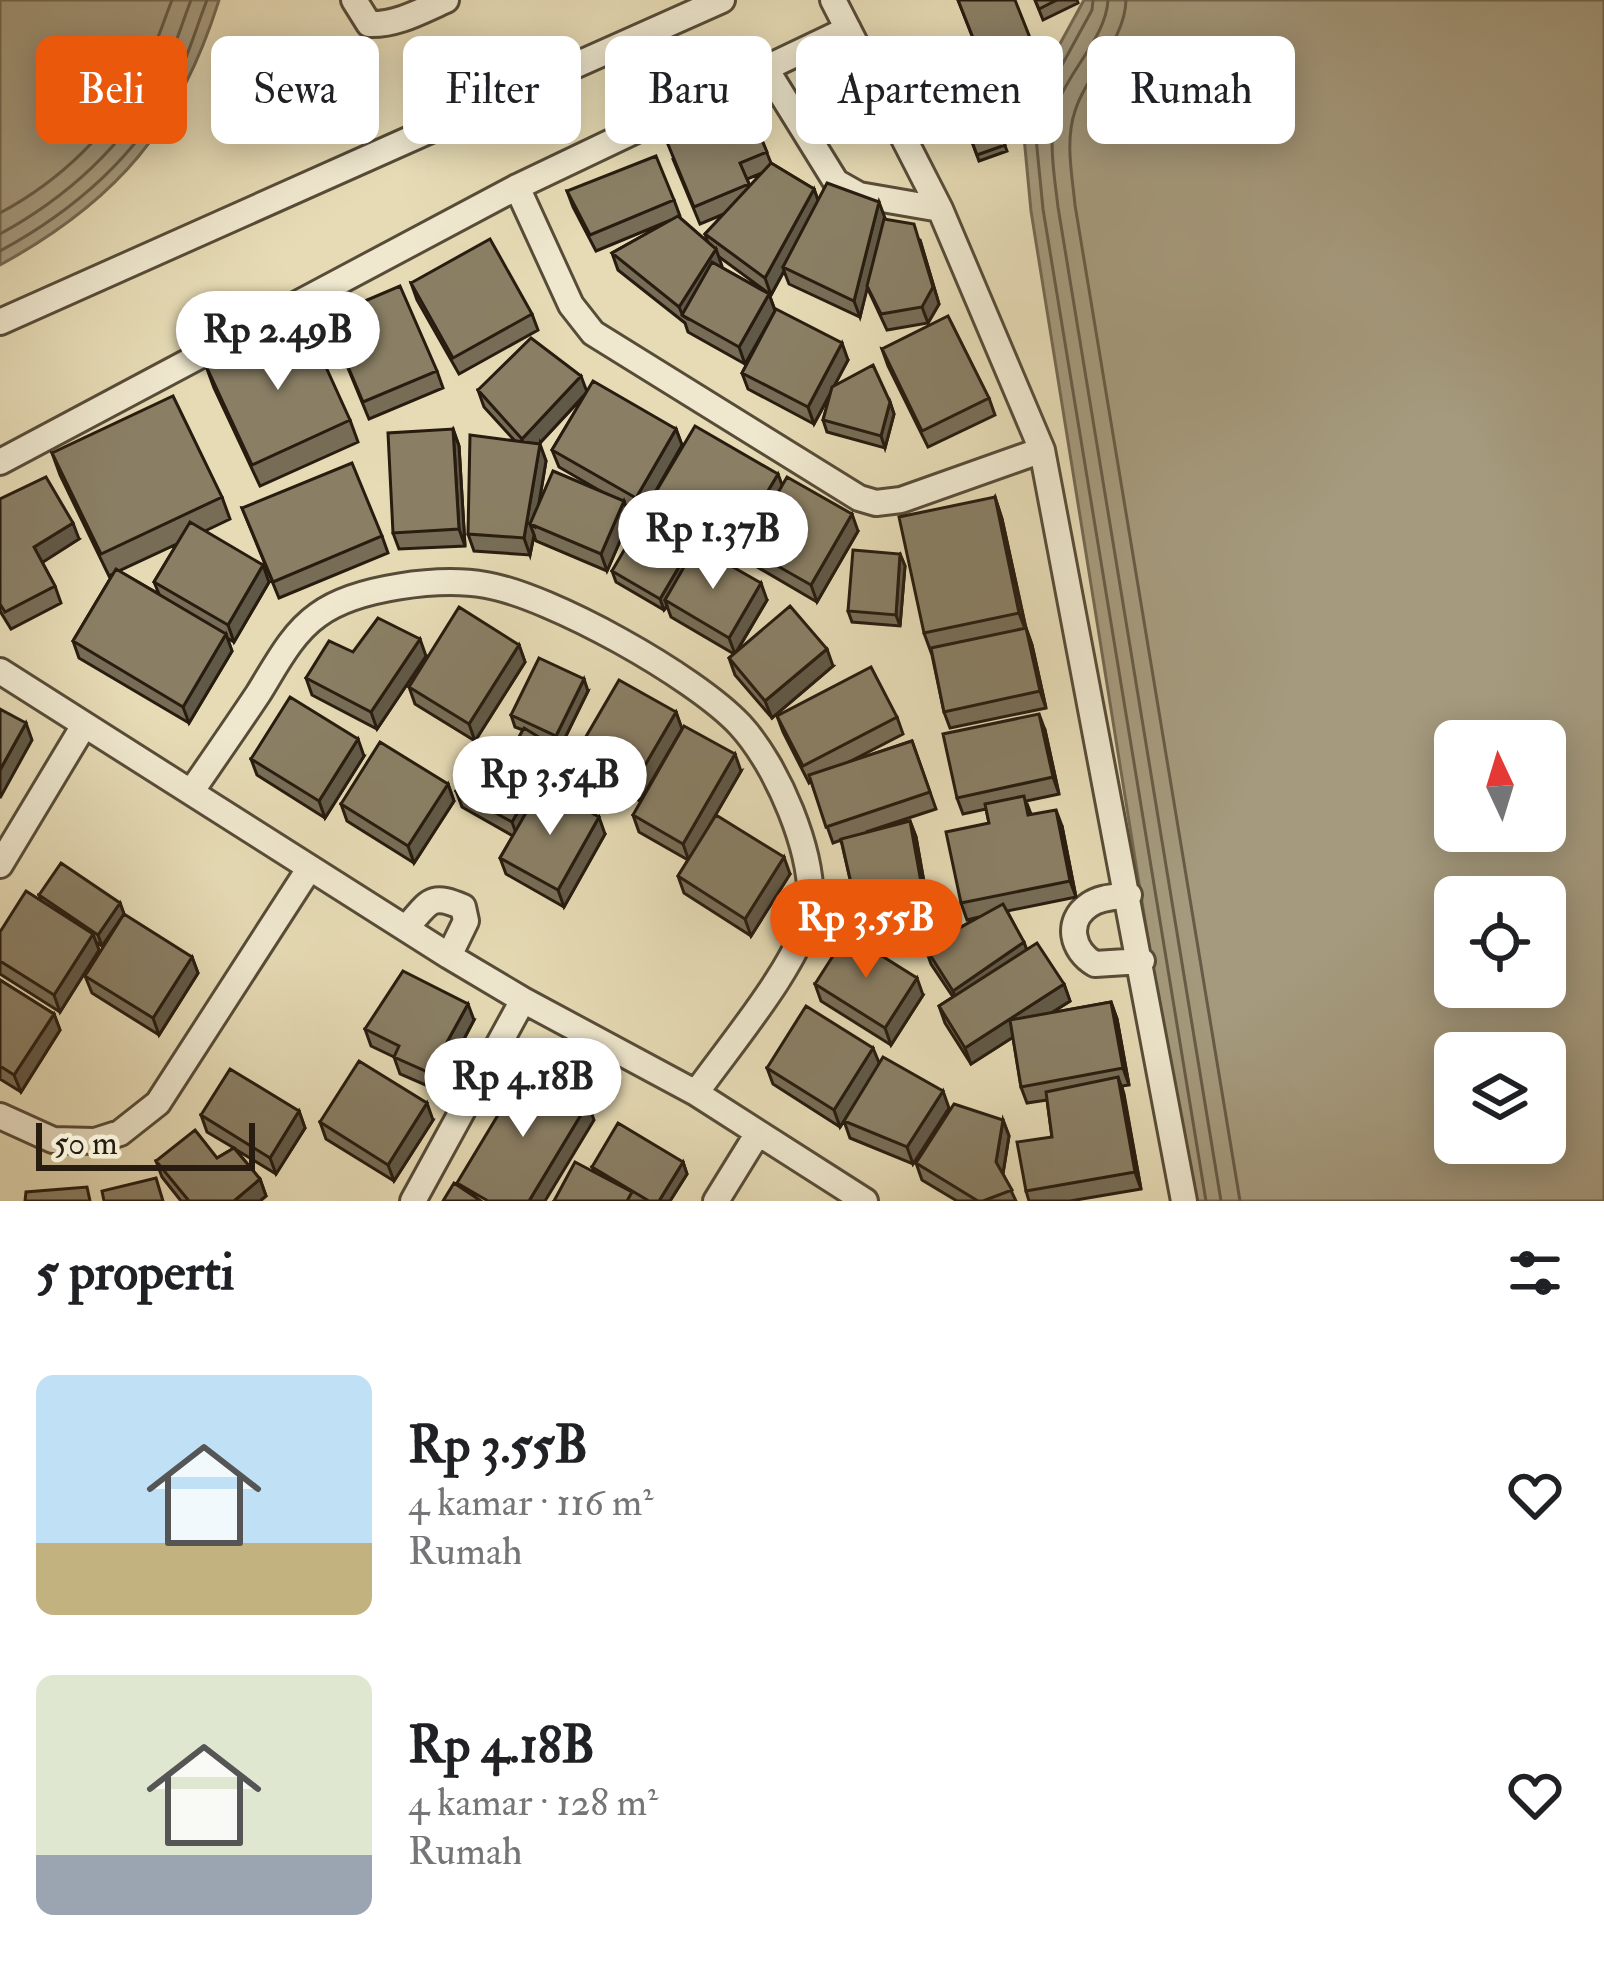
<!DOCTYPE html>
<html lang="id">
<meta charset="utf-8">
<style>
:root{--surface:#fff;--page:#f6f6f6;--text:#202124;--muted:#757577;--accent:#ea580c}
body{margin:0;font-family:"IM FELL Double Pica",serif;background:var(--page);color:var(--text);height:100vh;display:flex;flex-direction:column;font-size:45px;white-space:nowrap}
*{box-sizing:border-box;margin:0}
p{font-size:39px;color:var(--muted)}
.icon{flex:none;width:66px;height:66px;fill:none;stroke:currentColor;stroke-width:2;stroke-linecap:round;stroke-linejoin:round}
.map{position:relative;height:1201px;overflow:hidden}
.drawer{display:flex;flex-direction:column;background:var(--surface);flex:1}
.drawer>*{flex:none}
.top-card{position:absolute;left:36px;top:36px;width:1533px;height:108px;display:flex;gap:24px}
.needle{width:78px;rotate:356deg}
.tools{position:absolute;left:1434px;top:720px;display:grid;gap:24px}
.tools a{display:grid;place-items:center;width:132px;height:132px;border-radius:18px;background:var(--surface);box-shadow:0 6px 30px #0003;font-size:60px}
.scale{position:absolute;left:36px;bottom:30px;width:219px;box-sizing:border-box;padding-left:12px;border:6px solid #271c0f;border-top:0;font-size:33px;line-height:42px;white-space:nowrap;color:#271c0f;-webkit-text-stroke:9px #efe8cf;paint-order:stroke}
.price{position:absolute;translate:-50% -102px;padding:0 27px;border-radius:42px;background:#fff;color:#222;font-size:39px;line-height:78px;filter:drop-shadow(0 3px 6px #0008)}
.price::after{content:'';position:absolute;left:50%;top:72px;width:36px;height:27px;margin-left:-18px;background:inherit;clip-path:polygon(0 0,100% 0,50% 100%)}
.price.on{background:var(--accent);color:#fff}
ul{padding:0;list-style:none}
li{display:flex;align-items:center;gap:36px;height:300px;padding:0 36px}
li span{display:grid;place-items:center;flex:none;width:336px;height:240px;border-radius:18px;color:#555}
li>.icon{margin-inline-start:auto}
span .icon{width:144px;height:144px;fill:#fffc;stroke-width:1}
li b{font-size:51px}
h2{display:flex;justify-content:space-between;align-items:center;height:144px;padding:0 36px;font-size:51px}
.chip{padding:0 42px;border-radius:18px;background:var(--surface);box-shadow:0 6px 30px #0003;font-size:42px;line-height:108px}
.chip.on{background:var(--accent);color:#fff}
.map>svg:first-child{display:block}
.water{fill:#a59a7d;stroke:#736851;stroke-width:3;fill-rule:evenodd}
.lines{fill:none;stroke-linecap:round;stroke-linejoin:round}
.shore{stroke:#665b46;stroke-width:3}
.minor-casing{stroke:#574c38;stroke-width:30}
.minor{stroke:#efe8cf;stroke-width:24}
.wall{fill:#776d57;stroke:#271c0f;stroke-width:3;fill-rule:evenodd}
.shaded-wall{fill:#615947;stroke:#271c0f;stroke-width:3}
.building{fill:#8a7f65;stroke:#271c0f;stroke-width:3}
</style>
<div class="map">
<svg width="1604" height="1201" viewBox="0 0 1604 1201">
<rect width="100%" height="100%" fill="#e6dbb5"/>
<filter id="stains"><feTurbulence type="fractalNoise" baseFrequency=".00167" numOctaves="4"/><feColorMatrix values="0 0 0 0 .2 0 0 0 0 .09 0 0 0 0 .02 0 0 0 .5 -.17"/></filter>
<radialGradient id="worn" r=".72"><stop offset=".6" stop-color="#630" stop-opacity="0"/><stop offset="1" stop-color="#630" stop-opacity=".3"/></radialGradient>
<path class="water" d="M0 0H219C179 128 117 201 0 265Z
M1084 0H1604V1201H1195L1160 1014 1031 211 1024 137 1033 93ZM1455 741H1545V831H1455ZM1455 897H1545V987H1455ZM1455 1053H1545V1143H1455Z"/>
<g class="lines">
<path class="shore" d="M1093 0 1092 10 1044 98 1036 138 1043 209 1206 1201
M1108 0C1106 37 1070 69 1058 103 1047 136 1054 173 1058 207L1221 1201
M1126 0C1125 41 1087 73 1075 111 1065 141 1072 174 1075 205L1240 1201
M0 213C60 181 112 131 144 70 155 48 163 23 172 0
M0 234C66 198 124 146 160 79 173 54 181 26 191 0
M0 251C72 212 133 160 173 87 187 60 196 28 207 0"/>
<defs>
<path id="minor" d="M354 0 369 24C397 25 421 11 446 0
M833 0 940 209 1042 450 1184 1201
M766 69 836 182 859 195 940 209
M517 187 571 305 593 333 859 498 876 503 901 500 1042 450
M0 322 722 0
M0 462 517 187 848 29
M0 671 449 956 523 1000 696 1093 865 1201
M191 792C213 760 236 727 258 694 275 667 291 634 318 615 356 587 440 577 486 585 551 596 694 676 740 725 777 765 815 853 810 908 805 957 726 1050 696 1093
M0 865 83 727
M1129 895C1115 897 1100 897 1089 905 1065 921 1072 951 1095 964L1142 961
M406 928C429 903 429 892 463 907L466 921 449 956
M0 1116 53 1140 95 1141 120 1133 158 1103 309 869
M413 1201 523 1000
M716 1201 758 1133"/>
</defs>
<use href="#minor" class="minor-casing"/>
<use href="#minor" class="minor"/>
</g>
<path class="wall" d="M958 0 1034 48 1040 65 991 84Z
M1035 0H1077L1078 3 1043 20Z
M749 109 771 163 814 189 818 200 885 219 920 240 939 304 928 323 887 330 867 287 860 317 789 284 784 271 771 295 718 256 721 267 769 294 775 310 848 360 834 386 890 402 894 414 885 448 827 432 823 420 831 393 814 424 748 389 742 373 764 332 745 364 688 332 685 323 618 270 612 253 671 220 596 251 573 207 567 191 674 200 680 216 679 217 708 243 705 234 724 214 700 224 673 159ZM762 173 750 186 747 179Z
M995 119 1007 151 979 161 967 128Z
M411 283 532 314 538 330 459 374 417 300Z
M327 317 437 371 443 388 369 419Z
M882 349 989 398 995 415 928 447 888 366Z
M206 366 350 420 358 442 260 486 214 388Z
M478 390 587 392 676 429 682 445 642 515 625 505 630 518 607 571 536 541 534 535 530 555 474 551 468 534 515 441 484 407ZM585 395 552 450 559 467 602 492 539 503 546 461 539 444Z
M453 429 459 446 465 546 399 549 393 533Z
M52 453 222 497 230 519 205 531 269 582 234 642 227 638 232 651 189 723 79 658 73 641 113 574 109 576 60 475ZM177 544 154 582 159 594 119 571Z
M782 486 858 531 817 602 752 564 748 552 744 560 660 512 654 495Z
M995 497 1002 519 1026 628 1032 645 1046 708 950 728 944 712 932 655 924 633Z
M0 499 79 539 42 562 55 586 61 603 11 629 0 611Z
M242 508 382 536 388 553 279 598Z
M693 543 694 548 767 600 737 651 833 666 772 718 735 675 729 658 734 654 671 617 667 606 664 610 616 582 612 571Z
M900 554 905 566 900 626 852 622 848 611Z
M519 645 525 662 475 741 415 704 409 687Z
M353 652 426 656 377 729 312 695 306 678Z
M588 691 560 748 547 742 561 763 547 788 605 834 564 907 506 874 500 858 513 836 462 807 456 791 506 760 523 730 515 727 511 715Z
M676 712 682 729 640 801 583 769 577 752Z
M777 716 897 717 903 734 847 763 912 741 936 809 866 832 910 821 916 837 930 916 865 935 859 918 841 840 833 843 811 781 809 783 783 732Z
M1045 730 1059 794 1026 801 1031 814 1062 826 1076 897 1007 911 1027 950 1064 984 1070 1001 1051 1013 1111 1002 1117 1019 1129 1085 1122 1086 1141 1189 1070 1201H1029L1026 1191 1052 1137 1047 1100 1027 1103 1021 1087 1013 1037 971 1064 945 1023 939 1006 953 997 931 964 925 947 979 917 967 920 961 903 989 823 986 809 963 814 957 798Z
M364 756 325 818 257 775 251 759Z
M741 771 709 826 790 874 751 936 684 893 678 876 688 860 639 832 633 815Z
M448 784 454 801 414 863 347 821 341 804Z
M39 895 120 903 124 914 102 946 96 942 99 950 60 1012 0 974V932L41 901Z
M192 957 198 973 159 1035 92 993 85 976Z
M0 980 54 1014 60 1030 21 1092 0 1079Z
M815 984 923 995 891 1045 821 1001Z
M474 1020 437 1090 400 1074 394 1057 371 1046 365 1029Z
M879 1063 949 1108 913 1164 850 1138 844 1121 840 1127 773 1084 767 1068Z
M299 1111 305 1128 276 1174 235 1149 260 1179 266 1196 260 1201H181L162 1177 156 1161 217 1158 234 1148 207 1132 201 1115Z
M433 1120 394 1181 326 1139 320 1122Z
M1003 1120 1009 1136 1003 1174 1016 1201H957L922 1180 916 1163Z
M683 1162 687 1174 670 1201H554L595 1172 592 1167Z"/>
<path class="shaded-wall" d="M814 189 820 206 783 267 784 271 771 295 765 278Z
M879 202 885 218 860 317 854 301Z
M920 240 939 304 928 323 922 307Z
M716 249 722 266 688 319 683 316 679 307Z
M769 294 775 311 745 364 739 347Z
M842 343 848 360 814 424 808 407Z
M581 376 587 392 528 456 522 439Z
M890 402 894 414 885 448 881 436Z
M453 429 459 446 465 546 459 529Z
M676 429 682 445 642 515 636 498Z
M540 444 546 461 535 527 530 524 534 535 530 555 524 538Z
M778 474 784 490 746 548 748 553 744 560 737 543Z
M995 497 1002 519 1027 634 1019 613Z
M624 501 630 518 607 571 601 554Z
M852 514 858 531 817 602 811 585Z
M73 523 79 539 40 564 34 547Z
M693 543 697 555 665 600 667 606 664 610 660 599Z
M900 554 905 566 900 626 896 615Z
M263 565 269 582 234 642 228 625Z
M761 583 767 600 735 654 729 638Z
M1026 628 1032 645 1046 708 1040 691Z
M226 634 232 651 189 723 183 707Z
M420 639 426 656 377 729 371 712Z
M519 645 525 662 475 741 469 724Z
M827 649 833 666 772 718 765 701Z
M584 679 588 691 560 748 556 736Z
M676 712 682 729 640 801 634 784Z
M1039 714 1045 730 1059 794 1053 777Z
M26 723 32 740 0 798V770Z
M358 739 364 756 325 818 319 801Z
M555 747 561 763 518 839 512 822Z
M735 754 741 771 689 861 683 844Z
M448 784 454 801 414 863 408 846Z
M1056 810 1062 826 1076 897 1070 881Z
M599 817 605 834 564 907 558 890Z
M910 821 916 837 930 916 924 899Z
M784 857 790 874 751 936 745 919Z
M120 903 124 914 102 946 98 935Z
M93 934 99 950 60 1012 54 995Z
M1024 942 1030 959 959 1008 953 991Z
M192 957 198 973 159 1035 153 1018Z
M917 978 923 995 891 1045 885 1028Z
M1064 984 1070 1001 971 1064 965 1048Z
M1111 1002 1117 1019 1129 1085 1123 1068Z
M468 1004 474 1020 437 1090 430 1073Z
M54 1014 60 1030 21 1092 14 1075Z
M873 1048 880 1065 840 1127 834 1110Z
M1118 1077 1124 1094 1141 1189 1135 1172Z
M943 1091 949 1108 913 1164 907 1147Z
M427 1103 433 1120 394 1181 388 1165Z
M588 1103 594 1120 545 1201H529Z
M299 1111 305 1128 276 1174 270 1158Z
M1003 1120 1009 1136 1002 1179 996 1162Z
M683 1162 687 1174 670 1201H659Z
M260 1179 266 1196 260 1201H234Z"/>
<path class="building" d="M958 0H1015L1034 48 985 68Z
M1035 0H1057L1039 9Z
M749 109 767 152 740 163 749 184 694 207 667 142Z
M995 119 1005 145 977 155 967 128Z
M656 156 674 200 590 235 567 191Z
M771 163 814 189 765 278 705 234Z
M827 183 879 202 854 301 783 267Z
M678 216 716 249 679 307 612 253Z
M884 219 914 224 933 287 922 307 881 314 867 286Z
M490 239 532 314 453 358 411 283Z
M712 262 769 294 739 347 682 315Z
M400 286 437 371 363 402 327 317Z
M776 309 842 343 808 407 742 373Z
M948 316 989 398 922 431 882 349Z
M305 321 350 420 252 465 206 366Z
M531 338 581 376 522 439 478 390Z
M873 365 890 402 881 436 823 420 832 387Z
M593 381 676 429 636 498 552 450Z
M173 396 222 497 101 554 52 453Z
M695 426 778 474 737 543 654 495Z
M453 429 459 529 393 533 388 433Z
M470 435 540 444 524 538 468 534Z
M352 463 382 536 273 582 242 508Z
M553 471 624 501 601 554 530 524Z
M46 477 73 523 34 547 55 586 5 612 0 604V499Z
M787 477 852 514 811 585 746 548Z
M995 497 1019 613 924 633 899 517Z
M644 516 693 543 660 599 612 571Z
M190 522 263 565 228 625 154 582Z
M696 546 761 583 729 638 665 600Z
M853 550 900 554 896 615 848 611Z
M116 569 226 634 183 707 73 641Z
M790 606 827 649 765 701 729 658Z
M459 607 519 645 469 724 409 687Z
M378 618 420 639 371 712 306 678 329 641 353 652Z
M1026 628 1040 691 944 712 931 648Z
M539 658 584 679 556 736 511 715Z
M871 667 897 717 803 766 777 716Z
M619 680 676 712 634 784 577 752Z
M290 697 358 739 319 801 251 759Z
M0 709 26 723 0 770Z
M1039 714 1053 777 957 798 943 734Z
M684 726 735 754 683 844 633 815Z
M524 728 555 747 512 822 456 791 482 746 506 760Z
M912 741 930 792 826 827 809 775Z
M380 742 448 784 408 846 341 804Z
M542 785 599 817 558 890 500 858Z
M1024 796 1028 815 1056 810 1070 881 961 903 946 832 989 823 985 804Z
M716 815 784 857 745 919 678 876Z
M910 821 924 899 859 918 841 839Z
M61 863 120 903 98 935 39 895Z
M26 891 93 934 54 995 0 961V932Z
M1003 904 1024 942 953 991 925 947Z
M124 914 192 957 153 1018 85 976Z
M847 934 917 978 885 1028 815 984Z
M1037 943 1064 984 965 1048 939 1006Z
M403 971 468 1004 430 1073 394 1057 399 1046 365 1029Z
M0 980 54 1014 14 1075 0 1066Z
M1111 1002 1123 1068 1021 1087 1010 1020Z
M806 1006 873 1048 834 1110 767 1068Z
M883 1057 943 1091 907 1147 844 1121Z
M359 1061 427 1103 388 1165 320 1122Z
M527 1067 588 1103 529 1201H488L457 1183Z
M230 1069 299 1111 270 1158 201 1115Z
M1118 1077 1135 1172 1026 1191 1017 1142 1052 1137 1046 1092Z
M954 1104 1003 1120 996 1162 1012 1190 983 1201H978L916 1163Z
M618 1123 683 1162 659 1201H649L592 1167Z
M195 1130 217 1158 234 1148 260 1179 234 1201H189L156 1161Z
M575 1162 632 1192 627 1201H554Z
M156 1178 163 1201H104L102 1191Z
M454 1183 481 1201H443Z
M87 1187 90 1201H25L26 1192Z"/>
<rect width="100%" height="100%" filter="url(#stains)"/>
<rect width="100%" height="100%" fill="url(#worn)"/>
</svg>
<div class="tools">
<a><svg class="needle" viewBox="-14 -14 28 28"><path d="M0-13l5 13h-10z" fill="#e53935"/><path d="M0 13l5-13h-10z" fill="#757577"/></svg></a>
<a><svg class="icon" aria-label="locate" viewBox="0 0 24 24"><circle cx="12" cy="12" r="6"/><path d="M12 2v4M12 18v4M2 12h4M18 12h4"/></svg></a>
<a><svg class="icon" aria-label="layers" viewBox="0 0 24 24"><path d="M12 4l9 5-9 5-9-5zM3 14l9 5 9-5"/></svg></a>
</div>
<div class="scale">50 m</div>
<b class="price" style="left:278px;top:393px">Rp 2.49B</b>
<b class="price" style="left:713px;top:592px">Rp 1.37B</b>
<b class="price" style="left:550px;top:838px">Rp 3.54B</b>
<b class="price on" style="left:866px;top:981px">Rp 3.55B</b>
<b class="price" style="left:523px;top:1140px">Rp 4.18B</b>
<div class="top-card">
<a class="chip on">Beli</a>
<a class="chip">Sewa</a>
<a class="chip">Filter</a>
<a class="chip">Baru</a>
<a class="chip">Apartemen</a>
<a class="chip">Rumah</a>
</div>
</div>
<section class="drawer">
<h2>5 properti<svg class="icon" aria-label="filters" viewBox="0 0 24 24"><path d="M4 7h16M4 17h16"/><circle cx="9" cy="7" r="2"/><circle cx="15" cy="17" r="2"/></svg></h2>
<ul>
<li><span style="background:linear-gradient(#bfe0f5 70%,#c2b280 0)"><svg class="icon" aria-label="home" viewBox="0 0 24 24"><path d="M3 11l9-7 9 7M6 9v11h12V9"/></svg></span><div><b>Rp 3.55B</b><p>4 kamar · 116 m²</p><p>Rumah</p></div><svg class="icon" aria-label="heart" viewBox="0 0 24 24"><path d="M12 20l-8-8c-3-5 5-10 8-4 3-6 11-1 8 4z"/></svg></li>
<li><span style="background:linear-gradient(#dfe7d0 75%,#9aa5b1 0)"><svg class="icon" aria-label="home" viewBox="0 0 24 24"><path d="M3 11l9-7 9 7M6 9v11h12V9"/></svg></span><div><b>Rp 4.18B</b><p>4 kamar · 128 m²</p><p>Rumah</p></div><svg class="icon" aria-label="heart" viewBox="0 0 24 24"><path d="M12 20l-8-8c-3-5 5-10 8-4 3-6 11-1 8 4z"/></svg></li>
</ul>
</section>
